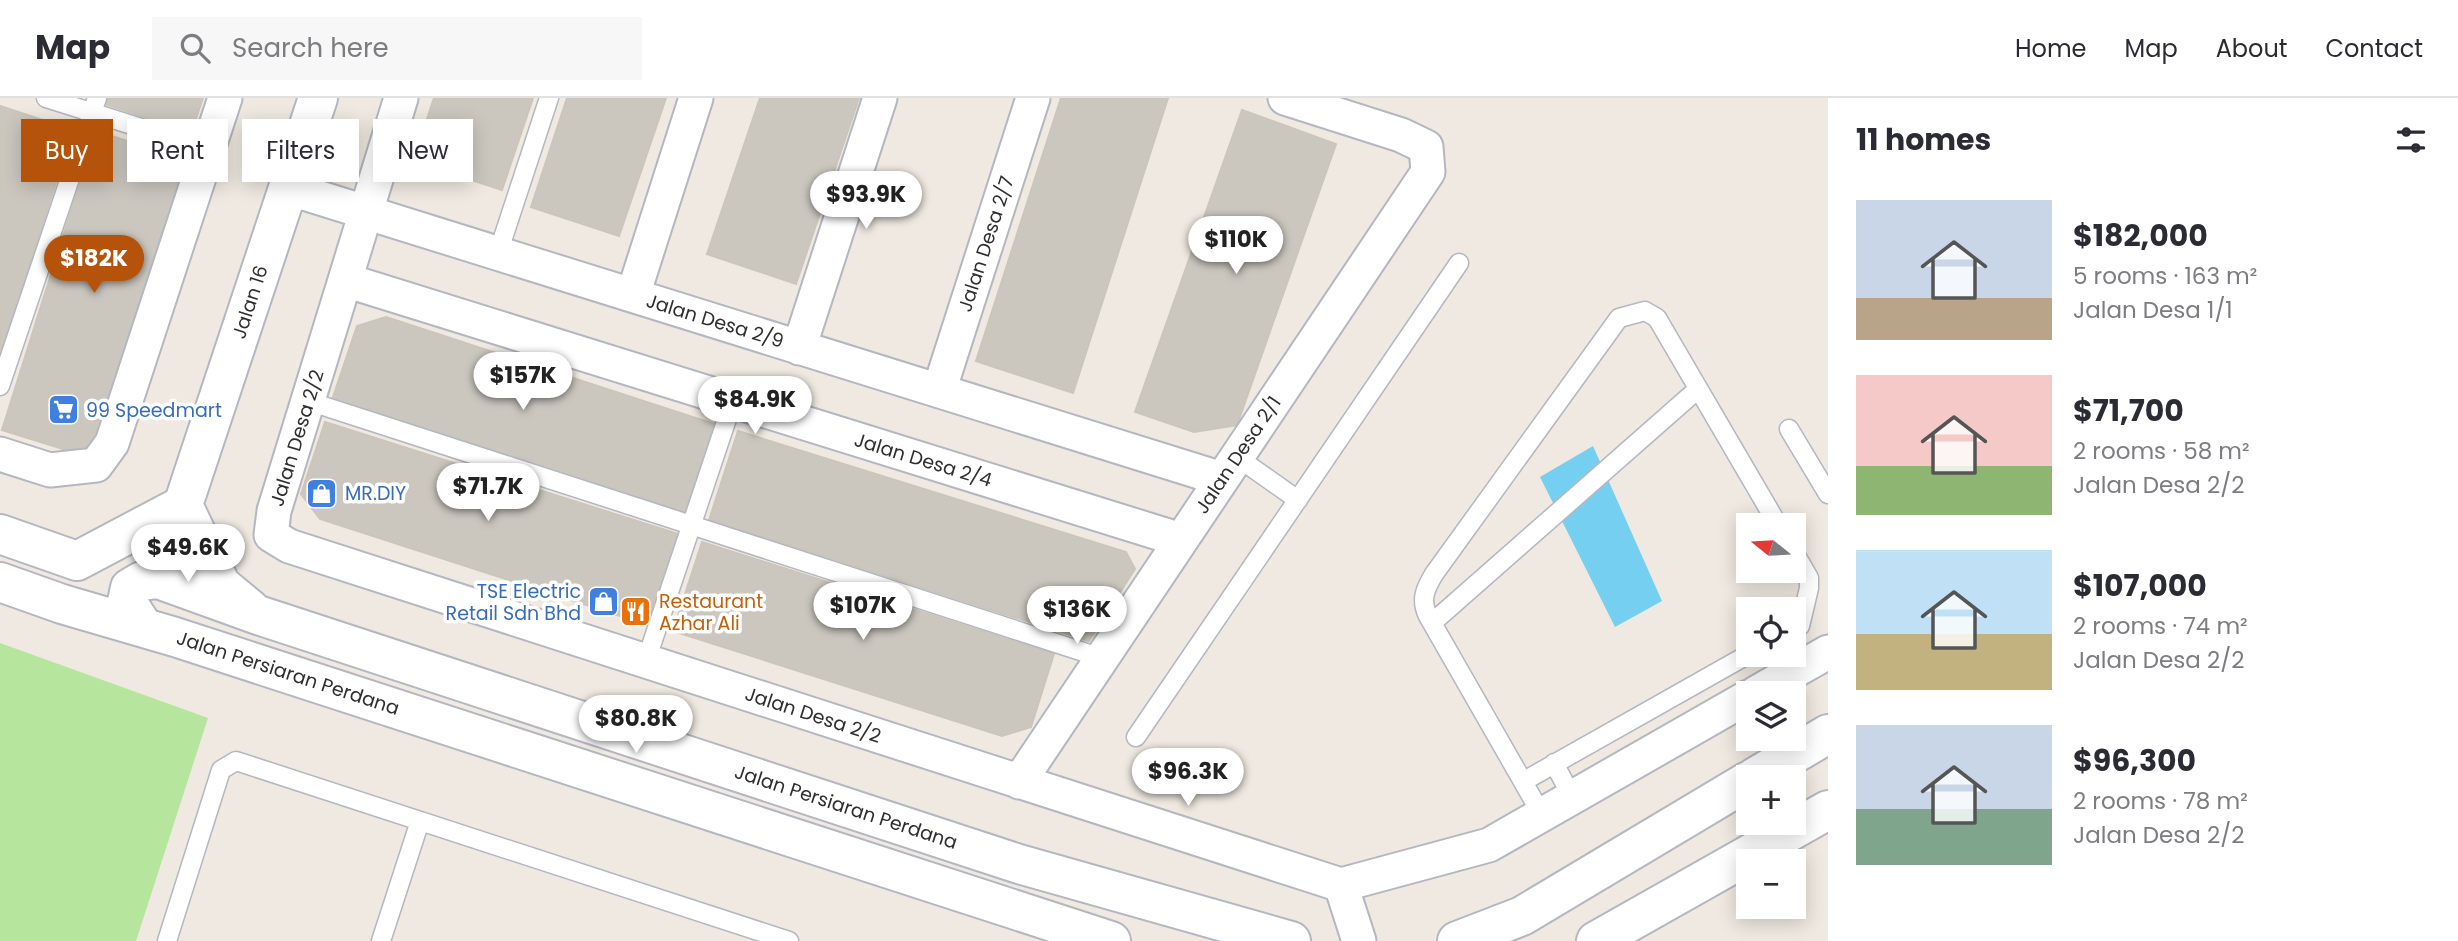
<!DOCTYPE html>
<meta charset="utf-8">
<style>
:root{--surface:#fff;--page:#f7f7f7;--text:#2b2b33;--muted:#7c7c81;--line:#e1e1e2;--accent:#b45309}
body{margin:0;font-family:Poppins,sans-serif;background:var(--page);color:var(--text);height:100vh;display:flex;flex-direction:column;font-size:26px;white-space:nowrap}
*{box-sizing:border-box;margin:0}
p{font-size:23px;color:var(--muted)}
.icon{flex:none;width:38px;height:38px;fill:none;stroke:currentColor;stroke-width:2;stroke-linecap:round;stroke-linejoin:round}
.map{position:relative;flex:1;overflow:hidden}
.side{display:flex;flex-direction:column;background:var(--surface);width:630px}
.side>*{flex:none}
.banner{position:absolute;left:21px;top:21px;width:665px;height:63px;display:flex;gap:14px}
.needle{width:46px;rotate:288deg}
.buttons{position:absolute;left:1736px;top:415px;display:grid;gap:14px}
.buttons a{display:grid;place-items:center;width:70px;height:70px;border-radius:0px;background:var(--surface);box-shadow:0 4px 18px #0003;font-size:35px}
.price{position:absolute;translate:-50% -60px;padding:0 16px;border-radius:24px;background:#fff;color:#222;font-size:23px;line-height:46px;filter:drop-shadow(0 2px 4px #0008)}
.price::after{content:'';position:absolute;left:50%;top:42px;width:21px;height:16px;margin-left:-10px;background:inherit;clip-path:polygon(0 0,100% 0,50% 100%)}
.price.selected{background:var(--accent);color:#fff}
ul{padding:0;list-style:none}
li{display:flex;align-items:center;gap:21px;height:175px;padding:0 28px}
li span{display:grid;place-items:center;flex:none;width:196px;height:140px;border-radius:0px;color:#555}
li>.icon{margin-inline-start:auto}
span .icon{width:84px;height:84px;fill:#fffc;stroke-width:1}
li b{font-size:30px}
h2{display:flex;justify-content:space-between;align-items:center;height:84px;padding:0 28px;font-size:30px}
.chip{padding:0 24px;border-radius:0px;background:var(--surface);box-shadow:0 4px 18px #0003;font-size:24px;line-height:63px}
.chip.selected{background:var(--accent);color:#fff}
header{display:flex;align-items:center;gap:42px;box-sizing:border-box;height:98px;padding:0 35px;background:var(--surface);border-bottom:2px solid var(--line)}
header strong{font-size:33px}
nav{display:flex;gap:38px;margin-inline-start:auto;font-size:24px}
.search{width:490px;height:63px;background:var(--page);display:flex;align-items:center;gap:18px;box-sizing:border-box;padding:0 24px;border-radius:0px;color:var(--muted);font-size:26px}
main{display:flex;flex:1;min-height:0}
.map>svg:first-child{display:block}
.green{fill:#b6e59e}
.water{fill:#75cff0}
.building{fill:#cbc7bf;stroke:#cbc5ba;stroke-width:2}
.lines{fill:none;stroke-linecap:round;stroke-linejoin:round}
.lane-casing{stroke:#b4b7c1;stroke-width:21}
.street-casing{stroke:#b4b7c1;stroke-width:37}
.secondary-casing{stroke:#b4b7c1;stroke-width:42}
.lane{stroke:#fff;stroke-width:18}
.street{stroke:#fff;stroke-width:33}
.secondary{stroke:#fff;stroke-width:38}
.labels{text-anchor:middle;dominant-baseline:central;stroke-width:7;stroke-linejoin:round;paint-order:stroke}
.street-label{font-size:19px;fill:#2e2e2e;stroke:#fff}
.shop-label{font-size:19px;fill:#366cbe;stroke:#fff;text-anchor:start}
.food-label{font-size:19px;fill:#c56008;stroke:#fff;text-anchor:start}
</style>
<header>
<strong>Map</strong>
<div class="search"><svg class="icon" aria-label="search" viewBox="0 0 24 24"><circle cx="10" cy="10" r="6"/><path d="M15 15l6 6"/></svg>Search here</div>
<nav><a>Home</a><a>Map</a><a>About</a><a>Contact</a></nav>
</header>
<main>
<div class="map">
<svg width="1828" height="843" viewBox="0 0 1828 843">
<rect width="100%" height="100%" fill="#efe9e1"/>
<path class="green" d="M0 545 208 620 136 843H0Z"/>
<path class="water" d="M1593 348 1662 503 1615 529 1540 379Z"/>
<path class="building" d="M104 0H203L191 35 102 5Z
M434 0H533L502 92 413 63Z
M567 0H666L619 138 531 109Z
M760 0H859L796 186 707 156Z
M1061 0H1168L1073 295 976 263Z
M0 8 73 32 0 258Z
M1242 12 1336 46 1237 327 1194 334 1135 314Z
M96 33 186 62 92 360 2 332Z
M386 219 714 326 685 414 332 302 357 228Z
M325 324 678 436 648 527 320 421 301 396Z
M738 333 1126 454 1135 471 1089 543 709 422Z
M702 444 1054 556 1031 629 1002 638 673 533Z"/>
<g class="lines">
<defs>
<path id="lane" d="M46 0 208 51
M498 155 549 0
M0 288 97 0
M308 303 1102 560
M1789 331 1828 396
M1237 359 1298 402
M1794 454 1809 480V490L1800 528 1794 532
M1432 525 1698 291
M646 563 733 303
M1136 639 1459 165
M1554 665 1572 699
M1524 683 1749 556
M1542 717 1428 518C1420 502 1425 491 1434 476L1619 220 1645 213 1657 220 1778 427
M167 843 221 672 236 663 789 843
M381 843 420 723"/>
<path id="street" d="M401 0 274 413 271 437 289 448 1341 787
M288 90 1222 381
M345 182 1181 442
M633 197 696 0
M799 250 880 0
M939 293 1033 0
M0 356 50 372 96 367 112 345 225 0
M1756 595 1828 554
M1019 684 1428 74 1426 49 1401 37 1285 0
M1341 787 1489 747 1748 599
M1341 787 1359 843"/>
<path id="secondary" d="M0 436 77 463
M77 463 183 407
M0 484 62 506 175 539 1111 843
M250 511 221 487 183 407 318 0
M144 530 127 504 130 490 142 483 158 481 255 516 1019 766 1291 843
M1755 679 1828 636
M1457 843 1522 818 1748 683
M1596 843 1828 712"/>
</defs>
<use href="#lane" class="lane-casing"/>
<use href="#street" class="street-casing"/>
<use href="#secondary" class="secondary-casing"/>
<use href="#lane" class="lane"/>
<use href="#street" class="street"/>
<use href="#secondary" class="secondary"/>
</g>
<defs>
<symbol id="supermarket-square" viewBox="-11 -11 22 22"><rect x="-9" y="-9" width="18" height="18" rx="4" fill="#3f7fe0" stroke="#fff"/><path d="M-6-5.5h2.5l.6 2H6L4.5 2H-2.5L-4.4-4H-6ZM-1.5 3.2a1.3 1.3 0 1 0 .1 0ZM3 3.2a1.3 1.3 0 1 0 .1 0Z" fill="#fff"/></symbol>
<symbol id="shop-square" viewBox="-11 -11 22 22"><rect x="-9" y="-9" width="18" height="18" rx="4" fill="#3f7fe0" stroke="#fff"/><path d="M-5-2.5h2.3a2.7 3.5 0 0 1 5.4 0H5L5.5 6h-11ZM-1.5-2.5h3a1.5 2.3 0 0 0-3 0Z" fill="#fff"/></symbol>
<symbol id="restaurant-square" viewBox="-11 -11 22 22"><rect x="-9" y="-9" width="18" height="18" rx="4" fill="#e8710a" stroke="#fff"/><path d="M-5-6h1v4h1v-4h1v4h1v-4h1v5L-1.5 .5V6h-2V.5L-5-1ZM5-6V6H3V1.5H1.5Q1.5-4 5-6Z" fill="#fff"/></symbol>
</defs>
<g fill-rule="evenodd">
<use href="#supermarket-square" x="46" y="294" width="35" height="35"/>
<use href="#shop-square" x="304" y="378" width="35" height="35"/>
<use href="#shop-square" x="586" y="486" width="35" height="35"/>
<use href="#restaurant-square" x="618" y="496" width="35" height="35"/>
</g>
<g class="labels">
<g class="street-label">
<text transform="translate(986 146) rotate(-72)">Jalan Desa 2/7</text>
<text transform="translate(250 204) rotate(-72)">Jalan 16</text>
<text transform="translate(715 223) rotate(17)">Jalan Desa 2/9</text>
<text transform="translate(297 340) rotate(-73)">Jalan Desa 2/2</text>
<text transform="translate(1238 357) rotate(-56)">Jalan Desa 2/1</text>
<text transform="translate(923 362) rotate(17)">Jalan Desa 2/4</text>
<text transform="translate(288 575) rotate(18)">Jalan Persiaran Perdana</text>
<text transform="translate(813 617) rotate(18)">Jalan Desa 2/2</text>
<text transform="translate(846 709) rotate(18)">Jalan Persiaran Perdana</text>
</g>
<g class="shop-label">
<text x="86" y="312">99 Speedmart</text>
<text x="345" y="395">MR.DIY</text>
<text x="581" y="493" text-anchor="end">TSE Electric<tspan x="581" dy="22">Retail Sdn Bhd</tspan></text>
</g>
<g class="food-label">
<text x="659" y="503">Restaurant<tspan x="659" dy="22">Azhar Ali</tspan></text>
</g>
</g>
</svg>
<div class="buttons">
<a><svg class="needle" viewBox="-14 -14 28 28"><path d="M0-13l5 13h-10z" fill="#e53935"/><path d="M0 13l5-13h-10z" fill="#7c7c81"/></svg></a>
<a><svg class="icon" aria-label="locate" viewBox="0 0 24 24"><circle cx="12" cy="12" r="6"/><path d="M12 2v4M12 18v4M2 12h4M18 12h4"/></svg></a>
<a><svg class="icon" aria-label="layers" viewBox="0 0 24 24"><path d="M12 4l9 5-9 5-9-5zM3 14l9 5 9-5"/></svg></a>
<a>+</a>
<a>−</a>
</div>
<b class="price" style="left:866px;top:133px">$93.9K</b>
<b class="price" style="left:1236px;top:178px">$110K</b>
<b class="price selected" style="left:94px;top:197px">$182K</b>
<b class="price" style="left:523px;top:314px">$157K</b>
<b class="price" style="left:755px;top:338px">$84.9K</b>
<b class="price" style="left:488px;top:425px">$71.7K</b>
<b class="price" style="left:188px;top:486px">$49.6K</b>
<b class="price" style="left:863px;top:544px">$107K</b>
<b class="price" style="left:1077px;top:548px">$136K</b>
<b class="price" style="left:636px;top:657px">$80.8K</b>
<b class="price" style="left:1188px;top:710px">$96.3K</b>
<div class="banner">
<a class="chip selected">Buy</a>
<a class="chip">Rent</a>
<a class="chip">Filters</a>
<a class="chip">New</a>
</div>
</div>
<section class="side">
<h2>11 homes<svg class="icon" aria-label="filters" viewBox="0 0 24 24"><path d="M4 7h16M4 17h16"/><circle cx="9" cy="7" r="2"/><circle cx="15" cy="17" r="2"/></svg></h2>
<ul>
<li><span style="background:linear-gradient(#c9d6e8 70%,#b9a48a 0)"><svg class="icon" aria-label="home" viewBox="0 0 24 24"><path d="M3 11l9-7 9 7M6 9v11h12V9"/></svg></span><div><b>$182,000</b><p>5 rooms · 163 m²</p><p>Jalan Desa 1/1</p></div></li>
<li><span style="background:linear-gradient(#f6c9c9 65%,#8fb573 0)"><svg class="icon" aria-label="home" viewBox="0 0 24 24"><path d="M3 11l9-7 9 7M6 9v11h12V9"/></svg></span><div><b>$71,700</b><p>2 rooms · 58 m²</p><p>Jalan Desa 2/2</p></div></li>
<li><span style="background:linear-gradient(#bfe0f5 60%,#c2b280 0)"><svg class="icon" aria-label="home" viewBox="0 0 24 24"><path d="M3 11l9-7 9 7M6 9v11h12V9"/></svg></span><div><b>$107,000</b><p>2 rooms · 74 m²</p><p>Jalan Desa 2/2</p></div></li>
<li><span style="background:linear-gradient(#c9d6e8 60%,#7fa58c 0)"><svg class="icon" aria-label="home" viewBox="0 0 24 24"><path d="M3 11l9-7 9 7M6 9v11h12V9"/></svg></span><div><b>$96,300</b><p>2 rooms · 78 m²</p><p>Jalan Desa 2/2</p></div></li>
</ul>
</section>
</main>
